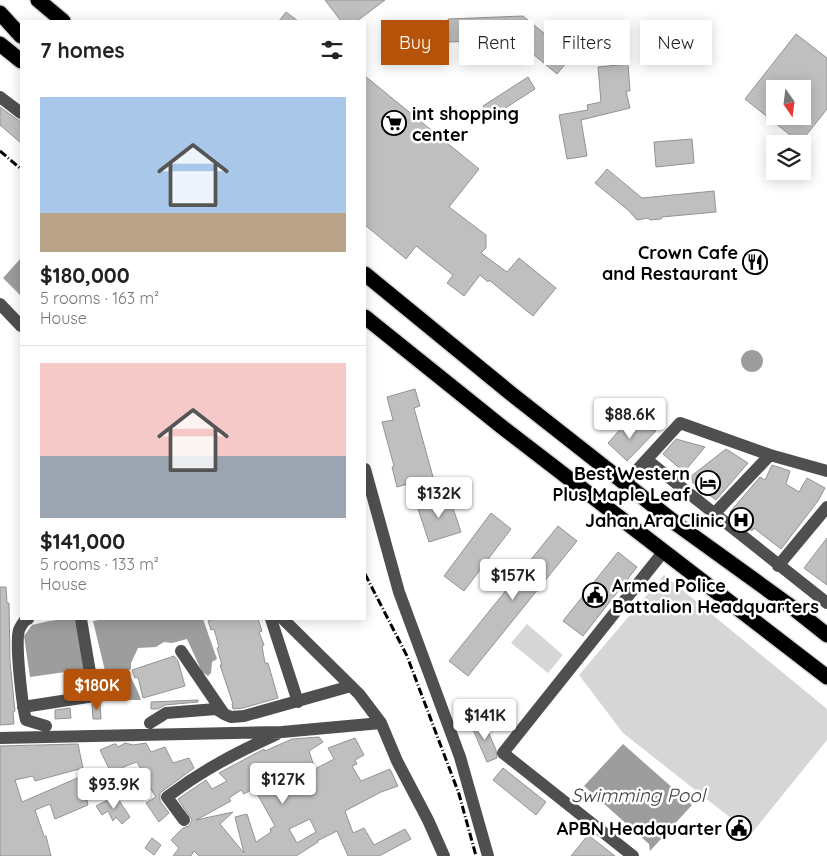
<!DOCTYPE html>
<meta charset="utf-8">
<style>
:root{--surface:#fff;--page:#f2f2f2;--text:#222;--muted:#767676;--line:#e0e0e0;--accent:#b45309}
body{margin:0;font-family:Quicksand,sans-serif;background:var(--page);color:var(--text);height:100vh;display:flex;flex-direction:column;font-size:19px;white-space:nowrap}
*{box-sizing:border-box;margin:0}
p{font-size:16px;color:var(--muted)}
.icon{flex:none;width:28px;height:28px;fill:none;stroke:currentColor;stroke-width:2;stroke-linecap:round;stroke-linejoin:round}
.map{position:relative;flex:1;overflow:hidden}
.panel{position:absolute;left:20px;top:20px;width:346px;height:600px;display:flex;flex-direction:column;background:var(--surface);border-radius:0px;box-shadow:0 2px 12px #0003}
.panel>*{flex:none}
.guide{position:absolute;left:381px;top:20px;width:370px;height:45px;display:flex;gap:10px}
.needle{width:32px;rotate:166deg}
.fabs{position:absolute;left:766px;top:80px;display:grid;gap:10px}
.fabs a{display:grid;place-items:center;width:45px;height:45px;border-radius:0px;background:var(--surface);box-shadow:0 2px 12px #0003;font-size:25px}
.price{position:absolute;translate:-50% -42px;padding:0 11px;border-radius:5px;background:#fff;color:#222;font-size:16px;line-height:32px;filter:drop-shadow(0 1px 2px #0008)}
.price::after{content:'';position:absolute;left:50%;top:30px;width:15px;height:11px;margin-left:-8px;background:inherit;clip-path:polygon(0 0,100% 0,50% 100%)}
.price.active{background:var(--accent);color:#fff}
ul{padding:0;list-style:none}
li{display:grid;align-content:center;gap:10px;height:265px;padding:0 20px}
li+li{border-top:1px solid var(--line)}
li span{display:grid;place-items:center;height:155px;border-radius:0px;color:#555}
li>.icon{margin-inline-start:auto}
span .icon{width:90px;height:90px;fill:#fffc;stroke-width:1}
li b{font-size:21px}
h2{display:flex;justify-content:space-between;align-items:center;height:60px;padding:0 20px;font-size:21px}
.tag{padding:0 18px;border-radius:0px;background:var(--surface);box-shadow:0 2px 12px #0003;font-size:18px;line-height:45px}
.tag.active{background:var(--accent);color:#fff}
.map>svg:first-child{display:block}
.green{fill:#d6d6d6}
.water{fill:#9d9d9d}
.building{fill:#bfbfbf;stroke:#939393;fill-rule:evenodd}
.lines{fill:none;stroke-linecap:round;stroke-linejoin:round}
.highway-casing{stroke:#dbdbdb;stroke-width:18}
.minor{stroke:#4f4f4f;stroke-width:12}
.highway{stroke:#000;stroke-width:15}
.rail{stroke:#000;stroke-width:3;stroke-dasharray:8 2.5 1 2.5;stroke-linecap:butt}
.labels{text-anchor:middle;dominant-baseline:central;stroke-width:5;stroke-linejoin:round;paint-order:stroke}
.poi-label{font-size:18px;font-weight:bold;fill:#000;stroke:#fff;text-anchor:end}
.water-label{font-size:19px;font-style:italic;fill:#3e3e3e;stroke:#fff}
</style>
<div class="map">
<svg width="827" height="856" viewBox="0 0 827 856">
<rect width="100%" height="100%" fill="#fff"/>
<path class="green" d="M664 575 827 709V740L751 834 623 733 579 675Z
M527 624 563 655 548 673 511 643Z"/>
<path class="water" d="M21 258V296L3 278Z
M741 361a11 11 0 1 1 22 0a11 11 0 1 1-22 0Z
M65 619H75L87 669 30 677 24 636 32 625 49 621Z
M104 619H203L217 659 212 662 211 673 208 676 202 672 187 639 172 643 164 642 156 647 138 648 131 663V669L128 671C132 681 138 690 141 700H112L93 621Z
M623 744 692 805 650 851 649 844 584 786Z"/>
<path class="building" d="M325 0H385L357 21H341Z
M286 12 298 21H279Z
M523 16 572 56 557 74 515 39 449 42 448 19Z
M796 34 827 58V109L800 143 745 99ZM775 89H802V116H775Z
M628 64 630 91H626L630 108 581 120 587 156 567 159 559 115 588 110 587 105 601 102 598 67Z
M365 76 479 169 449 207 486 235V248L481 253 507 272 519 258 556 288 533 316 489 280 488 282 480 275 464 296 447 283 453 275 416 246 406 259 365 225Z
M528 77 535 89 491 117 483 106Z
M0 107 21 122V143L0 125Z
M692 139 694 163 656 167 654 142Z
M607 169 642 198 714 191 716 212 662 217 661 219 650 220 648 218 637 220 628 210 595 183Z
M415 389 420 406 414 408 433 477 397 487 392 467 394 466 382 422 393 420 387 397Z
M626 423 656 431 627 461 608 443Z
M676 439 705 447 684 472 663 454Z
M726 449 748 463 716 500 692 482 693 480 690 477Z
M772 465 790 471 786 484 799 492 807 478 825 488 818 501 781 549 754 528 752 531 730 512 760 477 765 480Z
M449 496 461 532 429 542 417 506Z
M491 513 511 529 464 591 444 576Z
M558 526 577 541 468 676 449 661Z
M827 538V585L804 568Z
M618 552 637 567 583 636 563 621Z
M0 587H6L7 603H9L10 661 15 711 13 712 14 724 0 725Z
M214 619H258L262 631 259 632 264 645 262 646 265 663H268L278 698 243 708 233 709 232 704H233L220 665H222L217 648 219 647 214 629 211 630 208 621Z
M174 656 178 661 185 686 143 698 138 677 135 678 132 670Z
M198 700V702L165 705 158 709H151V702Z
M100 703 101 719H93L92 704Z
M70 708 71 718 55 719V710Z
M483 720 496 750 497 758 487 762 471 725Z
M319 737 323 742 309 751 315 769 334 759 328 748 355 738 364 755 355 760 357 764 352 766 361 781 390 769 398 786 381 792 345 811 353 833 364 828 374 845 405 829 411 839 379 856H348L337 831 317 841 318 842 296 856H199L194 851 191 856H173L179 848 171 840 183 828 189 826 192 820 178 799 206 780 212 789 227 781 219 773 264 749 265 751 292 739ZM254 788 275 826 270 829 271 832 256 842 247 814 235 817 244 853 220 824 233 812 196 820 231 801 229 798 241 790 244 794ZM310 819 316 832 297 843 289 829Z
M125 743 133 745 146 743 151 752 165 747 173 763 189 758 194 768 160 793V801L169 813 159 822 146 803 156 797 145 780H147L137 762 123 767 132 785 116 792 109 777 112 775 100 750 114 744H116L118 747Z
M78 744 83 768 35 781 33 776 15 780 22 802 82 776 88 805 55 819 50 804 35 810 44 836H46L51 856H0V746Z
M503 768 546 802 536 815 493 780Z
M116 796 130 817 122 824 116 817 113 821 108 811 102 815 96 806Z
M588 835 615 856H571Z
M152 838 161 845 154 855 145 848Z"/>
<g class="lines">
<defs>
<path id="highway" d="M38 0 63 21
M0 13 21 36
M0 44 21 61
M365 274 509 392 678 525 793 608 827 635
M365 317 502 427 827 677"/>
</defs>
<use href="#highway" class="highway-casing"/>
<path class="minor" d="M0 97 21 113
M0 304 21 326
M647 460 827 603
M365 469 399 592 460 757 488 856
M625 483 680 423 770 455 827 471
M714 514 770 455
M778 566 827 507
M28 619 25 620C23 623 20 627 19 630 15 644 22 704 26 720L46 726
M271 619 298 702
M283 619 359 694 381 723 397 761 428 820 444 856
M181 651 224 714 231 717 244 716 351 686
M23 707 94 696 81 619
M150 723 166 713 216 709 224 714
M0 738 282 732 381 723
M184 820 167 797C204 769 236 753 277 734
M633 856 503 753 664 551"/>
<use href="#highway" class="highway"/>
<path class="rail" d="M0 151 21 169
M365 574 407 656 459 794 476 856"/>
</g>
<defs>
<symbol id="supermarket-ring" viewBox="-11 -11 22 22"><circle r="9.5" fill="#fff" stroke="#000" stroke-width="1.5"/><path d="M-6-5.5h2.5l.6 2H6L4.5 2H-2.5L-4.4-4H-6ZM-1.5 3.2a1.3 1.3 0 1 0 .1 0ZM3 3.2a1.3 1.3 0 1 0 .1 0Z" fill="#000"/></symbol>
<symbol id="restaurant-ring" viewBox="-11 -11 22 22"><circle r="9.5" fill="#fff" stroke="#000" stroke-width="1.5"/><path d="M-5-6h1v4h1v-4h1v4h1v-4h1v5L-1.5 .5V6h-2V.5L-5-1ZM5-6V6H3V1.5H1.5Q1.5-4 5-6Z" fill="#000"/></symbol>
<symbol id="hotel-ring" viewBox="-11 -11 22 22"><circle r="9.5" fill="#fff" stroke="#000" stroke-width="1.5"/><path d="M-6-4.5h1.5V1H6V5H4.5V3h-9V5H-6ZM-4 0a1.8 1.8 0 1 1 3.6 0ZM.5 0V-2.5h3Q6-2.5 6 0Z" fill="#000"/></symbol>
<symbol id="hospital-ring" viewBox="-11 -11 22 22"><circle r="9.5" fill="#fff" stroke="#000" stroke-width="1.5"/><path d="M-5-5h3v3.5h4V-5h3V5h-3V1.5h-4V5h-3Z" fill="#000"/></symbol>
<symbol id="civic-ring" viewBox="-11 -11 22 22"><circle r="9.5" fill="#fff" stroke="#000" stroke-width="1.5"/><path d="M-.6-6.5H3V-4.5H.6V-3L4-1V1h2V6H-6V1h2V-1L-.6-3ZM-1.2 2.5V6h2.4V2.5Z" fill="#000"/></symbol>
</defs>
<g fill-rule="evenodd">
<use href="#supermarket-ring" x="380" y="109" width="28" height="28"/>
<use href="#restaurant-ring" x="741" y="248" width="28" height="28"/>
<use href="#hotel-ring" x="694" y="469" width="28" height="28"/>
<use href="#hospital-ring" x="727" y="506" width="28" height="28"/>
<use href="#civic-ring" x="581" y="581" width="28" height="28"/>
<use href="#civic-ring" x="725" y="814" width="28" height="28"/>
</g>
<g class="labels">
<g class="poi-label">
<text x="412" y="113" text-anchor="start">int shopping<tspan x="412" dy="21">center</tspan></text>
<text x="738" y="252">Crown Cafe<tspan x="738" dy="21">and Restaurant</tspan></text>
<text x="690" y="473">Best Western<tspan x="690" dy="21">Plus Maple Leaf</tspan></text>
<text x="724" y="520">Jahan Ara Clinic</text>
<text x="612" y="585" text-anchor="start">Armed Police<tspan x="612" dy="21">Battalion Headquarters</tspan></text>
<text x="722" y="828">APBN Headquarter</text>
</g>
<g class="water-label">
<text x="638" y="795">Swimming Pool</text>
</g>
</g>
</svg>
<div class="fabs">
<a><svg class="needle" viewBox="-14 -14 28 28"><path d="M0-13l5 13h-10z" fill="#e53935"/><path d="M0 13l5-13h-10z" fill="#767676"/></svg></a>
<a><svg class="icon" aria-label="layers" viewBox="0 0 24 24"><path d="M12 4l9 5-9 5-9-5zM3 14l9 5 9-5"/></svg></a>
</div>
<b class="price" style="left:630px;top:440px">$88.6K</b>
<b class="price" style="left:439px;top:519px">$132K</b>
<b class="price" style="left:513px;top:601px">$157K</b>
<b class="price active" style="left:97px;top:711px">$180K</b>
<b class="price" style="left:485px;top:741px">$141K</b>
<b class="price" style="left:283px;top:805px">$127K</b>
<b class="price" style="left:114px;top:810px">$93.9K</b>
<div class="guide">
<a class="tag active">Buy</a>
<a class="tag">Rent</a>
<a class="tag">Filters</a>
<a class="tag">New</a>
</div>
<section class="panel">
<h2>7 homes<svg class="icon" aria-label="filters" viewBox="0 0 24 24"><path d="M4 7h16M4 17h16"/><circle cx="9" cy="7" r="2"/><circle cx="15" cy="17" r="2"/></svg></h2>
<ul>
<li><span style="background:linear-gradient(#a9c7e8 75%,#b9a48a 0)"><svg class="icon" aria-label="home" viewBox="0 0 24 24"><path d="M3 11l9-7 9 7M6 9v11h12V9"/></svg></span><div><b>$180,000</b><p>5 rooms · 163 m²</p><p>House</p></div></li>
<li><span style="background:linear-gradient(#f6c9c9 60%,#9aa5b1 0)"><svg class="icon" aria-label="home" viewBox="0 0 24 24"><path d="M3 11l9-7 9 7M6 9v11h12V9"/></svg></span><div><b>$141,000</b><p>5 rooms · 133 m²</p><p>House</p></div></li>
</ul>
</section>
</div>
